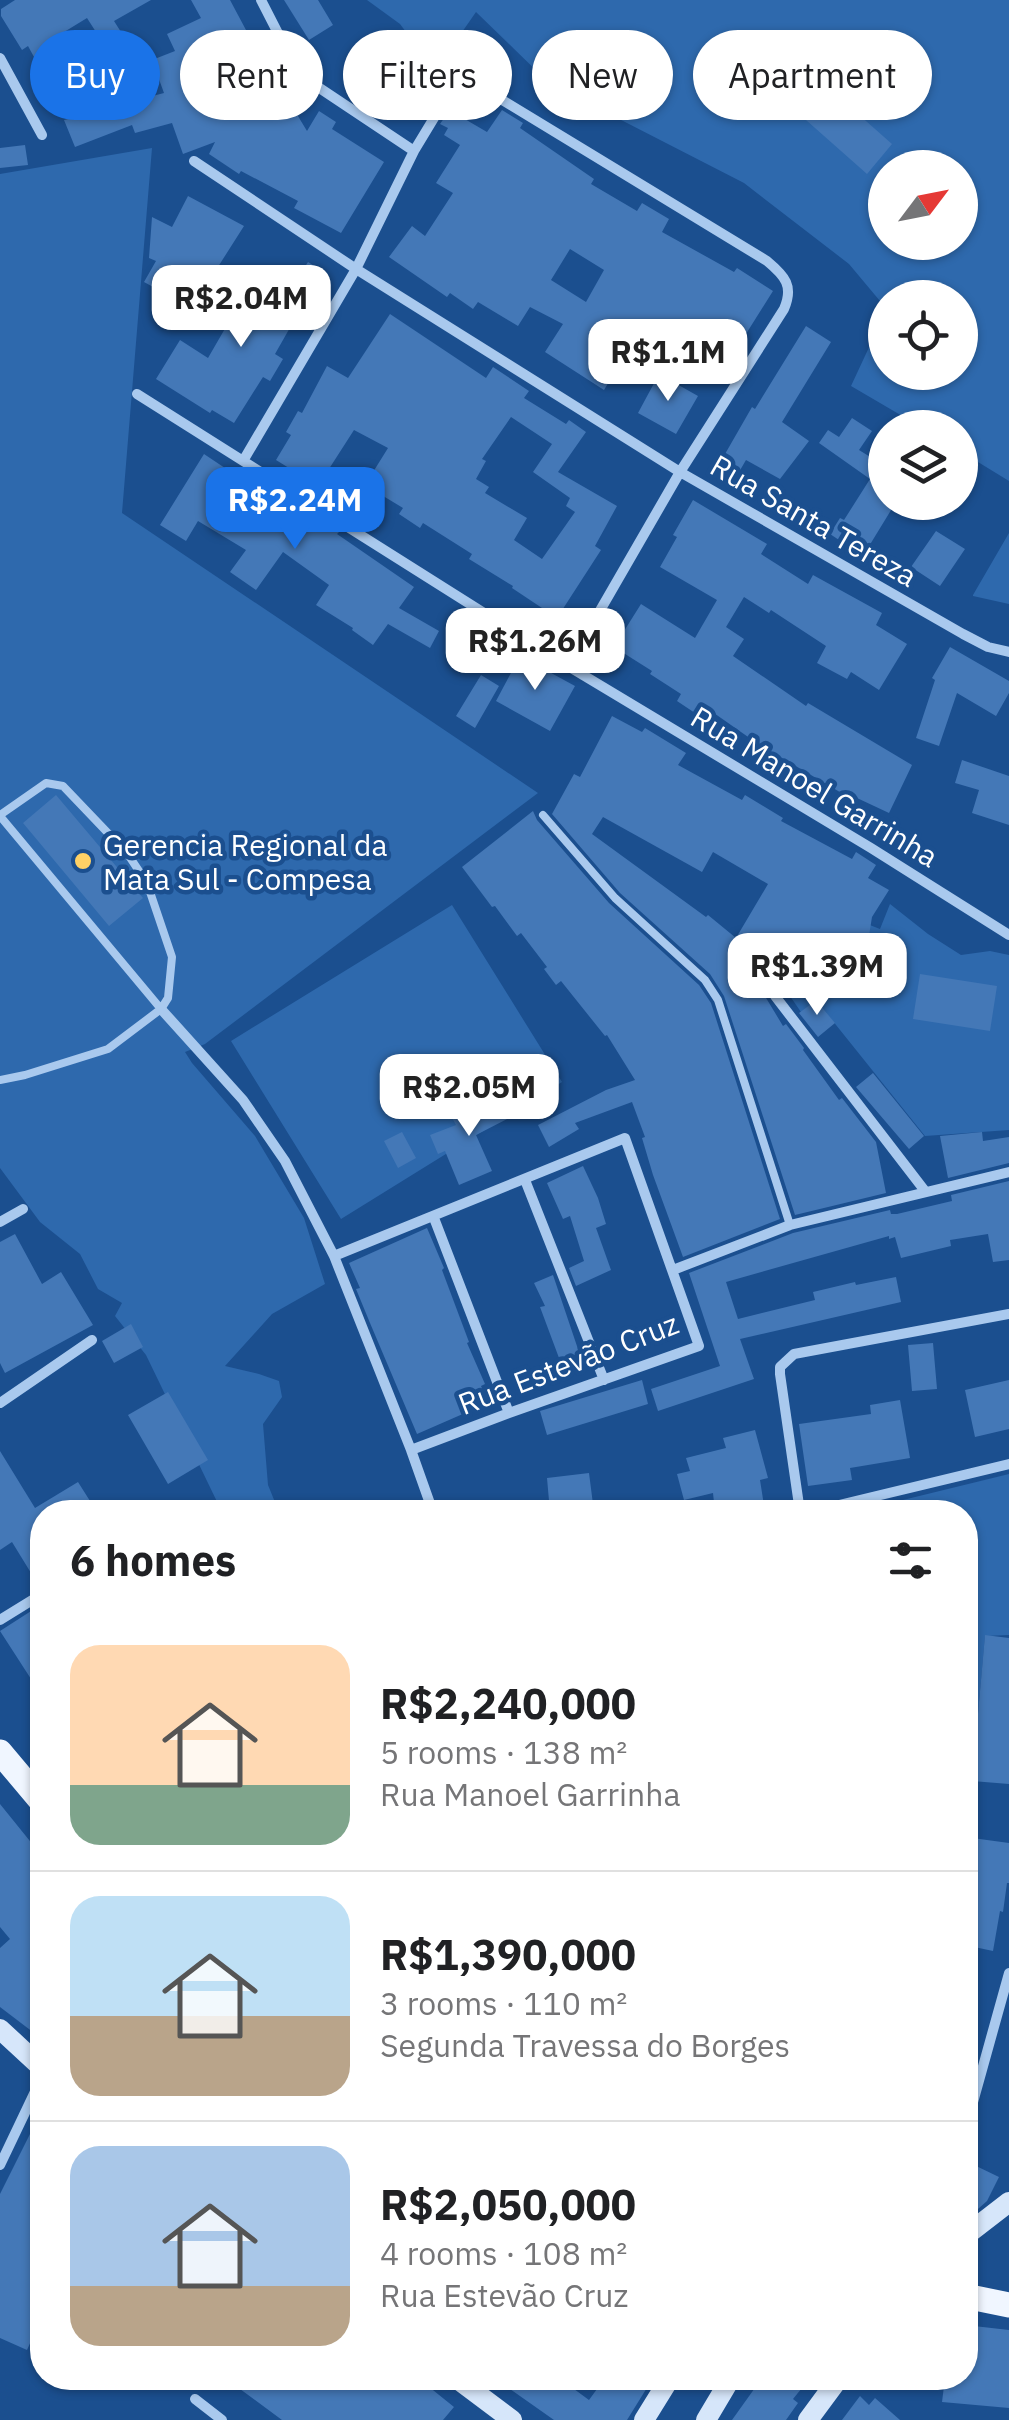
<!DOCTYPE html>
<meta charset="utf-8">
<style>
:root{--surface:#fff;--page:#f2f2f2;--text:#202124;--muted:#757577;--line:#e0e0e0;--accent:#1a73e8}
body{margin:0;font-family:"IBM Plex Sans",sans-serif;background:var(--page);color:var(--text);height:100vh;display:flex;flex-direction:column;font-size:38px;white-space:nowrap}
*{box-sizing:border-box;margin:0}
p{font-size:32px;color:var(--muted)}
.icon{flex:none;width:55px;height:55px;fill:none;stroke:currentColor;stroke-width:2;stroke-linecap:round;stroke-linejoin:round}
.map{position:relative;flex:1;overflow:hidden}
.panel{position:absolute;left:30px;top:1500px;width:948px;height:890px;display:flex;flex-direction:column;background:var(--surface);border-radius:40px;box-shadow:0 2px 8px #0004}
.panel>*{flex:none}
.banner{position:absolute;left:30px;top:30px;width:950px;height:90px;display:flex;gap:20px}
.needle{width:65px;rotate:58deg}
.controls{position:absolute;left:868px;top:150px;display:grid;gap:20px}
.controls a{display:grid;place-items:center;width:110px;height:110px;border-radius:50%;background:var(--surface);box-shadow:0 2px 8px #0004;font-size:50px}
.price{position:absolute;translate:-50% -85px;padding:0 22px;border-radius:20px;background:#fff;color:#222;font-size:32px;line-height:65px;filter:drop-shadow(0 2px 5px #0008)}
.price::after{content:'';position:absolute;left:50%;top:60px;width:30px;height:22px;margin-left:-15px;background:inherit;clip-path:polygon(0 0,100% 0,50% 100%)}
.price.on{background:var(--accent);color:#fff}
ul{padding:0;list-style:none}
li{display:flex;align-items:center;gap:30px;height:250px;padding:0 40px}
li+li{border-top:2px solid var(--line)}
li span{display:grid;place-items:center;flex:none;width:280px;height:200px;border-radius:30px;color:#555}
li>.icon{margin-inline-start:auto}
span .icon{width:120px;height:120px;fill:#fffc;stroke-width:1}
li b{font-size:42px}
h2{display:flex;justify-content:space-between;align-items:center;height:120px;padding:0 40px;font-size:42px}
.chip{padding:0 35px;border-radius:45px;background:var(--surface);box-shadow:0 2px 8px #0004;font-size:35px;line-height:90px}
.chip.on{background:var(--accent);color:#fff}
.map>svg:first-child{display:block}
.green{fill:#2e69ad;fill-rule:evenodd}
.building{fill:#4478b7;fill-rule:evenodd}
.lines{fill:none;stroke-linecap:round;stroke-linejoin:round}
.lane{stroke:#a9c9ee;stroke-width:8}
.street{stroke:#a9c9ee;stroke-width:10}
.secondary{stroke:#d6e6fa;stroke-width:20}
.primary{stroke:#f0f6ff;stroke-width:25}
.poi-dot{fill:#ffd166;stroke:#1b4f8f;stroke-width:4}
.labels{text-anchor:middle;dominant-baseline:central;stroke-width:9;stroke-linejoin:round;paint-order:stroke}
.street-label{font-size:30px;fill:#fff;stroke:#1b4f8f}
.poi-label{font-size:30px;fill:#fff;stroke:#1b4f8f;text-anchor:start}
</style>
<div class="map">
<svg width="1009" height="2420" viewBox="0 0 1009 2420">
<rect width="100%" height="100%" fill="#1b4f8f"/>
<path class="green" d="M367 0H1009V481L960 451V428L921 427 851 386 885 313V372H960V298H885V307L849 264 744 183 549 83 476 12 435 71 400 24ZM885 168H960V242H885Z
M152 148 122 513 538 793 205 1044 185 1052 192 1063 255 1136 304 1218 325 1284 272 1314 225 1366 259 1374 279 1381 282 1397 263 1424 268 1485 279 1512H222L146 1355 115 1316 122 1303 98 1289 80 1254 40 1222 0 1168V174Z
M1009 533V604L973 596V595Z
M890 904 928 934 961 955 990 951 1009 955V1130L925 1136 816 1000 801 1012 785 989 798 972V954L808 938 835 944 844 915 880 929Z
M452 905 562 1082 341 1219 231 1041Z
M1009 1474V1635L985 1636 972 1781 965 1817V1512H854Z"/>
<path class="building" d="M15 0H151L114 21 121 32 103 43 87 18 56 37 80 82 85 79 101 107 112 102 114 106 164 93 152 60 175 51 167 34 201 18 191 0H230L278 90 281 88 307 131 319 111 336 122 332 129 384 162 341 233 294 208 298 201 241 171 239 174 209 154 215 142 183 154 172 123 135 133 132 125 75 147 64 120 68 119 28 46 22 50 1 16V9Z
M284 0H318L333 25 309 40Z
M362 40 437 80 428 98 434 102 425 116 344 73Z
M806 68 892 144 867 174 780 97Z
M502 110 523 123 520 128 594 179 591 184 637 211 642 203 669 219 662 232 734 272 737 268 773 291 729 361 687 333 670 360 635 339 604 390 545 352 563 324 530 307 518 326 478 302 473 309 450 293 447 297 389 257 412 226 425 236 453 193 436 183 460 145 444 135 448 128 440 124 447 114 451 111 487 132ZM570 249 604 270 586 302 551 280Z
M25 145 28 165 0 168V148Z
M188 196 244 226 202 292 197 289 175 328 154 316 166 294 144 282 156 261 149 258 152 217 172 227Z
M308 262 327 274 312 299 308 296 275 354 283 359 270 381 263 377 234 423 212 410 210 413 156 379 180 340 208 358 234 313 242 317 263 279 288 293Z
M390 314 486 378 493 367 529 391 524 398 566 424 569 420 586 432 558 472 617 506 595 546 601 550 557 618 512 588 513 586 469 559 472 554 423 523 420 528 399 514 403 508 365 485 388 448 354 430 318 486 276 460 291 435 286 432 298 411 302 413 327 366 348 378ZM511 417 552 444 533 472 570 498 566 506 575 512 542 559 514 540 527 518 485 493 489 487 476 479 486 461 482 459Z
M806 326 831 342 782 422 809 441 780 479 746 460 739 472 721 461 752 407 755 409Z
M659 374 698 396 676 434 638 413Z
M852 418 872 431 859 450 880 463 885 455V502H896L863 556 830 534 840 518 844 520 870 479 819 443 828 430 839 437Z
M204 454 316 529 322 521 339 532 337 534 414 587 399 608 439 631 430 648 388 624 373 645 352 630 353 628 316 605 329 585 283 552 256 590 230 572 246 550 198 521 186 541 160 525Z
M693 500 767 544 761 554 808 584 813 575 882 613 876 625 907 644 879 690 851 672 847 679 817 663 826 646 771 610 769 613 744 597 726 627 744 639 733 656 806 706 808 703 912 765 889 813 857 798 855 801 772 752 767 759 747 745 751 739 701 704 695 713 677 701 681 694 650 674 652 671 614 647 641 604 695 638 717 600 660 567 677 537 673 535Z
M936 531 965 549 940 586 911 567Z
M950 647 1009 681V693L996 716 957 693 939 746 916 738 935 680 932 678Z
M520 656 575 686 550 731 496 701Z
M481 675 499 686 475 728 456 716Z
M612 716 642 732 645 728 686 753 678 765 742 800 745 795 783 818 781 821 852 859 856 852 876 865 868 878 889 890 872 917 868 942 837 936 835 944 800 936 782 967 760 988 783 1026 786 1024 804 1048 803 1050 839 1100 842 1098 876 1142 886 1193 795 1215 724 996 710 974 620 893 552 814 574 774 580 777ZM603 817 702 872 713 852 768 884 736 938 708 915 706 917 592 834Z
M962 760 1009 776V825L972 813 979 790 955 783Z
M56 795 143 898 109 926 23 823Z
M533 811 537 820 609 903 699 985 711 1003 780 1219 683 1257 653 1175 642 1138 645 1137 632 1102 575 1123 579 1129 549 1147 538 1125 606 1090 635 1080 607 1035 605 1036 561 981 556 985 544 969 547 967 521 933 517 936 495 906 492 907 462 867Z
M920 974 997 986 990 1031 913 1019Z
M816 1000 835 1023 818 1037 799 1013Z
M873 1073 924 1136 909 1149 856 1087Z
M483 1098 490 1111 505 1104 511 1117 476 1135 492 1171 459 1185 445 1151 438 1154 430 1135 456 1125 450 1114Z
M402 1132 416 1158 398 1168 384 1141Z
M982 1132 983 1141 1009 1137V1163L948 1178 940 1136Z
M583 1166 598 1198 606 1224 596 1228 611 1270 576 1286 569 1268 584 1261 570 1216 563 1219 547 1183Z
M1009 1181V1260L993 1262 988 1234 950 1240 951 1246 901 1258 895 1237 889 1239V1236L726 1282 738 1319 815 1300 813 1292 855 1282 856 1285 896 1277 901 1302 740 1339 754 1379 658 1411 651 1389 720 1366 689 1273 793 1233 890 1210 891 1214H897L952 1201 951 1195Z
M427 1228 444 1268 442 1270 469 1342 467 1343 485 1384 481 1386 488 1403 417 1434 370 1323 356 1289 360 1288 349 1263Z
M15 1234 42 1284 61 1272 93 1325 5 1373 0 1363V1242Z
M553 1275 581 1358 562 1366 540 1307 545 1306 534 1283Z
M131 1324 143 1347 114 1363 102 1341Z
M933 1343 937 1389 912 1391 908 1345Z
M642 1380 648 1404 547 1435 540 1411Z
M1009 1380V1429L975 1437 965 1390Z
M168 1392 208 1460 168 1484 128 1415Z
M900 1400 910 1458 850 1468 852 1480 808 1486 799 1424 871 1414 870 1405Z
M755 1430 768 1478 760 1480 765 1512H715L713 1493 684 1500 677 1474 690 1471 686 1458 726 1448 723 1438Z
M0 1451 35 1508 78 1482 97 1512H42V1585L39 1586 12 1542 0 1550Z
M589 1473 594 1512H550L547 1478Z
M42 1604V1696L0 1631Z
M985 1635 1009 1638V1784L972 1781Z
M0 1804 42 1856V2039L0 2007V1948L10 1939 0 1927Z
M965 1837 1009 1843V1883H1007L1003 1912 1000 1911 993 1951 965 1945Z
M42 2110V2349L31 2341 27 2350 0 2338V2194Z
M972 2164 999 2177 987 2201 978 2209 965 2203V2180Z
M965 2325 1009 2330V2408L942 2402 945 2378H965Z
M225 2378H418L454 2407 443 2420H282Z
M519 2378H559L589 2400 605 2378H653L627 2420H554L510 2389Z
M762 2378H810L793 2399 798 2403 786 2420H732Z
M860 2396 869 2405 875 2398 900 2420H842Z"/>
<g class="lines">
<path class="lane" d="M0 815 46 783 63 786 127 853 147 883 172 957 168 998 161 1009 108 1049 25 1075 0 1080
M543 815 615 898 705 980 718 1000 790 1225
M0 816 161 1009"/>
<path class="street" d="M261 0 282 41 312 83 414 151
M0 58 42 135
M194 161 356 269 680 472 963 634 988 647 1009 652
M137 394 568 666 871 848 1009 935
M243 461 356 269 414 151 440 108 458 95 475 89 494 95 767 261C785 276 794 286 784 309L680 472 568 666
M775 996 925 1191
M161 1009 243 1100 285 1161 334 1256 411 1450 433 1512
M525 1180 604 1380
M434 1218 509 1413
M0 1222 23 1209
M334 1256 625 1138 699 1346 509 1413 411 1450
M673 1270 790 1225 1009 1172
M0 1403 92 1340
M177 1512 190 1505
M800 1512 780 1374V1367L794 1354 1009 1314
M810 1512 1009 1464
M0 1620 42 1594
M965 2131 1009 1973
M0 2165 42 2077
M195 2399 222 2420"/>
<path class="secondary" d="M0 2029 42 2068
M965 2236 1009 2202
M456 2378 512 2420
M644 2420 670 2378
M706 2420 731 2378
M808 2420 839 2378"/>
<path class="primary" d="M0 1752 42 1802
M965 2296 1009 2305"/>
</g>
<circle class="poi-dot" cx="83" cy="861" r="10"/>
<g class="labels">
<g class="street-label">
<text transform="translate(814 520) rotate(30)">Rua Santa Tereza</text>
<text transform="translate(815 786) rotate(31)">Rua Manoel Garrinha</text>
<text transform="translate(568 1363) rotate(-21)">Rua Estevão Cruz</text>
</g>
<g class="poi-label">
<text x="103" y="844">Gerencia Regional da<tspan x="103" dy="34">Mata Sul - Compesa</tspan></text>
</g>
</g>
</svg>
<div class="controls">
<a><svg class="needle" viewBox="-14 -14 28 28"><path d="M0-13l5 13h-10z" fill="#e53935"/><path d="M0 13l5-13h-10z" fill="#757577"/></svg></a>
<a><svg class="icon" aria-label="locate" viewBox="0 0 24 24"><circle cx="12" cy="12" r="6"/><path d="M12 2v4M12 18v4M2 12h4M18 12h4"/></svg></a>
<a><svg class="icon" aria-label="layers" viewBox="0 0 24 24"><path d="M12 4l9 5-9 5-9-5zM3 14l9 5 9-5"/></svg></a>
</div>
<b class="price" style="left:241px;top:350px">R$2.04M</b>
<b class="price" style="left:668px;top:404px">R$1.1M</b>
<b class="price on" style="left:295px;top:552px">R$2.24M</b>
<b class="price" style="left:535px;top:693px">R$1.26M</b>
<b class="price" style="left:817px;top:1018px">R$1.39M</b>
<b class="price" style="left:469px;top:1139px">R$2.05M</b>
<div class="banner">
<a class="chip on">Buy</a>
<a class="chip">Rent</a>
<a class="chip">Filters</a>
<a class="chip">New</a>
<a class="chip">Apartment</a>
</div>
<section class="panel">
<h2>6 homes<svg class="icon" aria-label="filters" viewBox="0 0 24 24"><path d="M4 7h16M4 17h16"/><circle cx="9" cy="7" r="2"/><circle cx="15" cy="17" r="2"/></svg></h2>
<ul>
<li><span style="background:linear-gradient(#ffd9b3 70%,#7fa58c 0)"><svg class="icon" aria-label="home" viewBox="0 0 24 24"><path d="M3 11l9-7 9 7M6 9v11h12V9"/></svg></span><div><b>R$2,240,000</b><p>5 rooms · 138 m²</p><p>Rua Manoel Garrinha</p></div></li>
<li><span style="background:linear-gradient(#bfe0f5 60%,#b9a48a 0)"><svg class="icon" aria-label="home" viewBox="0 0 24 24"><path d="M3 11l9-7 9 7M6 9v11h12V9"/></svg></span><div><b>R$1,390,000</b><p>3 rooms · 110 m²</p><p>Segunda Travessa do Borges</p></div></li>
<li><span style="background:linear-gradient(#a9c7e8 70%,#b9a48a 0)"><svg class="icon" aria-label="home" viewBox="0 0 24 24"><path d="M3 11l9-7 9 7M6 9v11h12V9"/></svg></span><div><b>R$2,050,000</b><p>4 rooms · 108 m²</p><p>Rua Estevão Cruz</p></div></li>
</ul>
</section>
</div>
